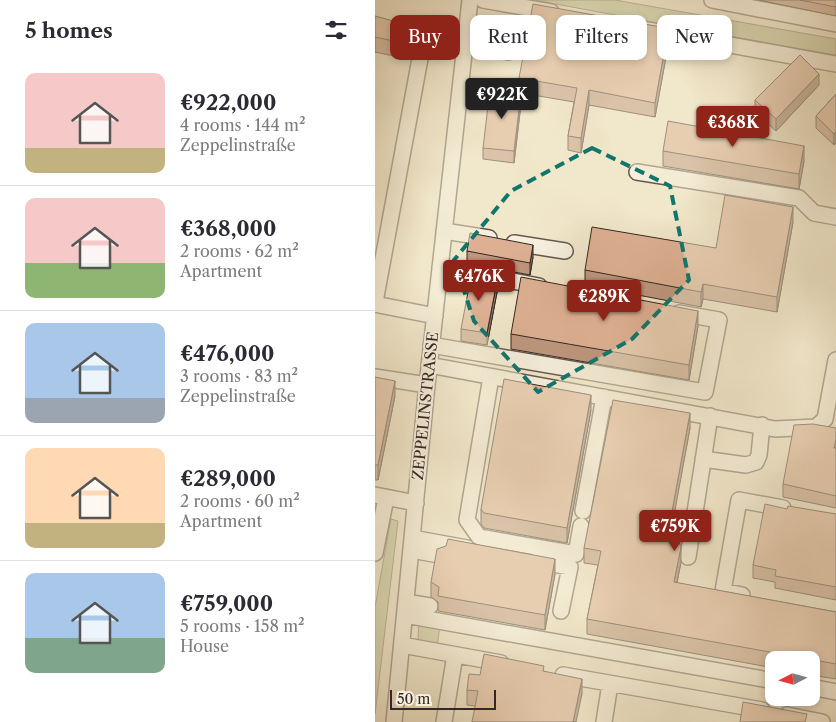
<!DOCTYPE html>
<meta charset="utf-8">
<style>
:root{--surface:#fff;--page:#f7f7f7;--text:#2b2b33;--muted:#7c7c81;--line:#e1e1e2;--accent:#8f2418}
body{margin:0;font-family:"Libre Caslon Text",serif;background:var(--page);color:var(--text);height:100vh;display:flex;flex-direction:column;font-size:19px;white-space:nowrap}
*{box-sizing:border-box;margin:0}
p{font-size:16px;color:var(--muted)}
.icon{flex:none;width:28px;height:28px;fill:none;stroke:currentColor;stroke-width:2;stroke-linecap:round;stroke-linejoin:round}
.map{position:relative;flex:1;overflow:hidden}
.details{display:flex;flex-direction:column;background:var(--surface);width:375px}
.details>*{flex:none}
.hud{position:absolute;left:15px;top:15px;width:370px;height:45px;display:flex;gap:10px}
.needle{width:32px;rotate:264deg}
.fabs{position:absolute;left:390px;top:651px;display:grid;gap:10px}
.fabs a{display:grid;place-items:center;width:55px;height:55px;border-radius:10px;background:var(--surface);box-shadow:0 2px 8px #0003;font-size:25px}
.scale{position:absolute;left:15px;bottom:12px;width:106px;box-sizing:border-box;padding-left:5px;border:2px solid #352824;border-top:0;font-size:14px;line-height:18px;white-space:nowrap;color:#352824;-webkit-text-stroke:4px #f6efdd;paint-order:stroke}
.price{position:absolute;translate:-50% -42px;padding:0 11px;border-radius:5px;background:var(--accent);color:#fff;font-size:16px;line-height:32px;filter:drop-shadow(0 1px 2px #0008)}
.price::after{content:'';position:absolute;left:50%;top:30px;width:15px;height:11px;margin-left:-8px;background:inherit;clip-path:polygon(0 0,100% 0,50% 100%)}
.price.on{background:#222;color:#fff}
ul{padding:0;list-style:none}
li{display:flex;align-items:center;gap:15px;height:125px;padding:0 25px}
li+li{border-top:1px solid var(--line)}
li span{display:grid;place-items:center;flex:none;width:140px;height:100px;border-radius:10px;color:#555}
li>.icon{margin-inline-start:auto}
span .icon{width:60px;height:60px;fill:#fffc;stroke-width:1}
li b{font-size:21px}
h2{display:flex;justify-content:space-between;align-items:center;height:60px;padding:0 25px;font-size:21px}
.chip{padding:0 18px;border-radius:10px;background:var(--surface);box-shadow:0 2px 8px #0003;font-size:18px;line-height:45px}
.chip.on{background:var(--accent);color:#fff}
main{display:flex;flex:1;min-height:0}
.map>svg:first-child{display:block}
.green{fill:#bec495;stroke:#7a765c}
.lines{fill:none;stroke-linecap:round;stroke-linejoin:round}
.minor-casing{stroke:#64584e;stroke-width:18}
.minor{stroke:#f6efdd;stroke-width:15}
.wall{fill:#bf977e;stroke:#352824}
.shaded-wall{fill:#9b7b67;stroke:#352824}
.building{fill:#deb093;stroke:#352824}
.marked{fill:none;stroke:#0f766e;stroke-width:4;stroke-dasharray:10 6;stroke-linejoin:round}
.labels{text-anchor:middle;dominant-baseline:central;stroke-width:4;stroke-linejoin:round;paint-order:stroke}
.street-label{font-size:15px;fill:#352824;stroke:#f6efdd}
</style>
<main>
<section class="details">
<h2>5 homes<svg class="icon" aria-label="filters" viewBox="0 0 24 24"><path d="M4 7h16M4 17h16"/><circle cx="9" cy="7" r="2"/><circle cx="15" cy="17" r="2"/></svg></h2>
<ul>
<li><span style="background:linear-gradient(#f6c9c9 75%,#c2b280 0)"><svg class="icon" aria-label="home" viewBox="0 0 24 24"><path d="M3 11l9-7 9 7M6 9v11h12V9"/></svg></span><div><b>€922,000</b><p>4 rooms · 144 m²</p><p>Zeppelinstraße</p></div></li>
<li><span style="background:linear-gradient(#f6c9c9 65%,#8fb573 0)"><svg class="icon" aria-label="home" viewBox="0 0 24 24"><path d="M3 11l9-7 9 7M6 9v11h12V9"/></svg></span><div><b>€368,000</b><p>2 rooms · 62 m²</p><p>Apartment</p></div></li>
<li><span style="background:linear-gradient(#a9c7e8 75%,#9aa5b1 0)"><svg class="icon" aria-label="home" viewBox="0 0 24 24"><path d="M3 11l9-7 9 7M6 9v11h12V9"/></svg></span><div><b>€476,000</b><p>3 rooms · 83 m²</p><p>Zeppelinstraße</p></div></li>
<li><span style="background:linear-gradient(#ffd9b3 75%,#c2b280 0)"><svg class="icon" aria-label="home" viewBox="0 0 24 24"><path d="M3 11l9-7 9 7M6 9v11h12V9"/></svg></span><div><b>€289,000</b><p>2 rooms · 60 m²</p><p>Apartment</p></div></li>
<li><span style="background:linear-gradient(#a9c7e8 65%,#7fa58c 0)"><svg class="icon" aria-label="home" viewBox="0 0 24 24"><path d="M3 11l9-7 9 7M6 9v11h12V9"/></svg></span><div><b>€759,000</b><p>5 rooms · 158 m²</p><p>House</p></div></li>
</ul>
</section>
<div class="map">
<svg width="461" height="722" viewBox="0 0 461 722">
<rect width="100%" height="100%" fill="#f1e7cb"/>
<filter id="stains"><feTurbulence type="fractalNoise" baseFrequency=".004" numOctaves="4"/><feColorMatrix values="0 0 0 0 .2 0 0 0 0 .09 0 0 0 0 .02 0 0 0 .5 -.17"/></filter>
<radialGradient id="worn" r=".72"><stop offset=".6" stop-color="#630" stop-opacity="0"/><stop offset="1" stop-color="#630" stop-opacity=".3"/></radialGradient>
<path class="green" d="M159 0H240L461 39V56Z
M16 519 23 521 0 714V607Z
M44 622 65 626 62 647 47 644 43 638Z"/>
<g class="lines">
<defs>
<path id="minor" d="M108 0 176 12
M337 0 461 24
M267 29 461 64
M262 172 424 198 439 213 461 217
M69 231 114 238
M139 243 190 251
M65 267 164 286
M0 302 49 37 133 52
M0 304 60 316
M56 345 330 392 344 320 304 313
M54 365 400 429 441 427 450 419 461 360
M0 377 52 385
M116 377 92 520 104 537 201 554 206 526
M328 459 371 465 381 462 384 455 387 425
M0 495 41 503
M208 511 229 397
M37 538 92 548
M36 550 64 555
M0 553 11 498
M313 557 335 416
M161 561 195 567 186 611
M367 595 348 591 364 500 408 508
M31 602 55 606
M30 615 399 681
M27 645 126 663
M188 675 387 710
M436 687 461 692
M412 715 447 722
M19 722 52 385 95 0
M69 722 80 655
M229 722 235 684"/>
</defs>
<use href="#minor" class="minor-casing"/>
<use href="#minor" class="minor"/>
</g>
<path class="wall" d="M384 0H461V16Z
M0 16 33 39 28 58 0 52V53Z
M286 41 291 57 280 117 214 105 206 153 193 150V136L199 102 146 93V104L139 163 108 159V148L144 92V78Z
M444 85 401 131 380 112V100Z
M461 94 459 145 441 128V116Z
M288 151 429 161 424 189 288 166Z
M418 222 402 312 328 299 326 307 210 285V270L341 248Z
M92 251 158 257 155 275 92 263Z
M123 287 112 345 86 341V329Z
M323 326 314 380 136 349V334Z
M0 377 20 396 3 480H0Z
M216 410 192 543 109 528 106 524V509Z
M315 428 294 540 306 562 302 583 461 612V679L436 675V660H399V668L212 634V619L223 565 209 563V548Z
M461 428V508L408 497V484Z
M412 509 461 514V600L400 588V582L378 578V565Z
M180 574 170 630 63 611V602L56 597V582Z
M169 671 207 694 100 706 92 705V690L105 675Z"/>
<path class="shaded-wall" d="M33 25V39L28 58V43Z
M286 27V42L283 41Z
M291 42V57L280 117V103Z
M444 74V85L401 131V119Z
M214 90V105L206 153V138Z
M146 93V104L139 163V151Z
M461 131V143L459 145V134Z
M429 146V161L424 189V174Z
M418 207V222L402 312V297Z
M158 245V257L155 275V263Z
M123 276V287L112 345V333Z
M328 284V299L326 307V292Z
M323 311V326L314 380V365Z
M20 381V396L3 480V465Z
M216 395V410L192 543V528Z
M315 413V428L292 554V539Z
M306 547V562L299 597V582Z
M180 559V574L170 630V615Z
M207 679V694L201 722H198Z"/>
<path class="building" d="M425 0H461V7Z
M158 4 286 27 283 41 291 42 280 103 214 90 206 138 193 136 202 88 144 78Z
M0 16 33 25 28 43 0 37V38Z
M425 55 444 74 401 119 380 100Z
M115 89 146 93 139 151 108 148Z
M461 94V131L459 134 441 116Z
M293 121 429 146 424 174 288 151Z
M350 195 418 207 402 297 328 284 326 292 210 270 217 227 341 248Z
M95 233 158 245 155 263 92 251Z
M97 271 123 276 112 333 86 329Z
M146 277 323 311 314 365 136 334Z
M0 377 20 381 3 465H0Z
M129 379 216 395 192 528 109 513 106 509Z
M238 400 315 413 292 539 304 542 306 547 299 582 461 612V664L212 619 226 551 209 548Z
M438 424 461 428V439L459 448H461V496L408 484 419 425Z
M390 504 412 509 413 506 461 514V587L400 576 401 570 378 565Z
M73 539 180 559 170 615 63 596 64 587 56 582 62 549 71 546Z
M109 654 169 666 168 671 207 679 198 722H97L103 691 92 690 94 674 105 675Z
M368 702 432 714 430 722H365Z"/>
<path d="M0 0H461V722H0ZM217 148 295 186 314 280 257 339 163 392 99 321 79 260 136 191Z" fill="#f1e7cb" fill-opacity=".55" fill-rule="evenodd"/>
<path class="marked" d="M217 148 295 186 314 280 257 339 163 392 99 321 79 260 136 191Z"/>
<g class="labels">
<g class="street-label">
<text transform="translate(50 406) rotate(-84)">ZEPPELINSTRASSE</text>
</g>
</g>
<rect width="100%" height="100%" filter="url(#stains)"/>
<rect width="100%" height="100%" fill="url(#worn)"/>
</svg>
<div class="fabs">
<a><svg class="needle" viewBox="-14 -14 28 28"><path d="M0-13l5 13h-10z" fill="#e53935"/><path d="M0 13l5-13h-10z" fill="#7c7c81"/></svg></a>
</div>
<div class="scale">50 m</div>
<b class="price on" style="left:127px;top:120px">€922K</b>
<b class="price" style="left:358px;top:148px">€368K</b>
<b class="price" style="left:104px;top:302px">€476K</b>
<b class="price" style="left:229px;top:322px">€289K</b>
<b class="price" style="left:300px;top:552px">€759K</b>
<div class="hud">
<a class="chip on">Buy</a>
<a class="chip">Rent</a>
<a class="chip">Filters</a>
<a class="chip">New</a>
</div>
</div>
</main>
